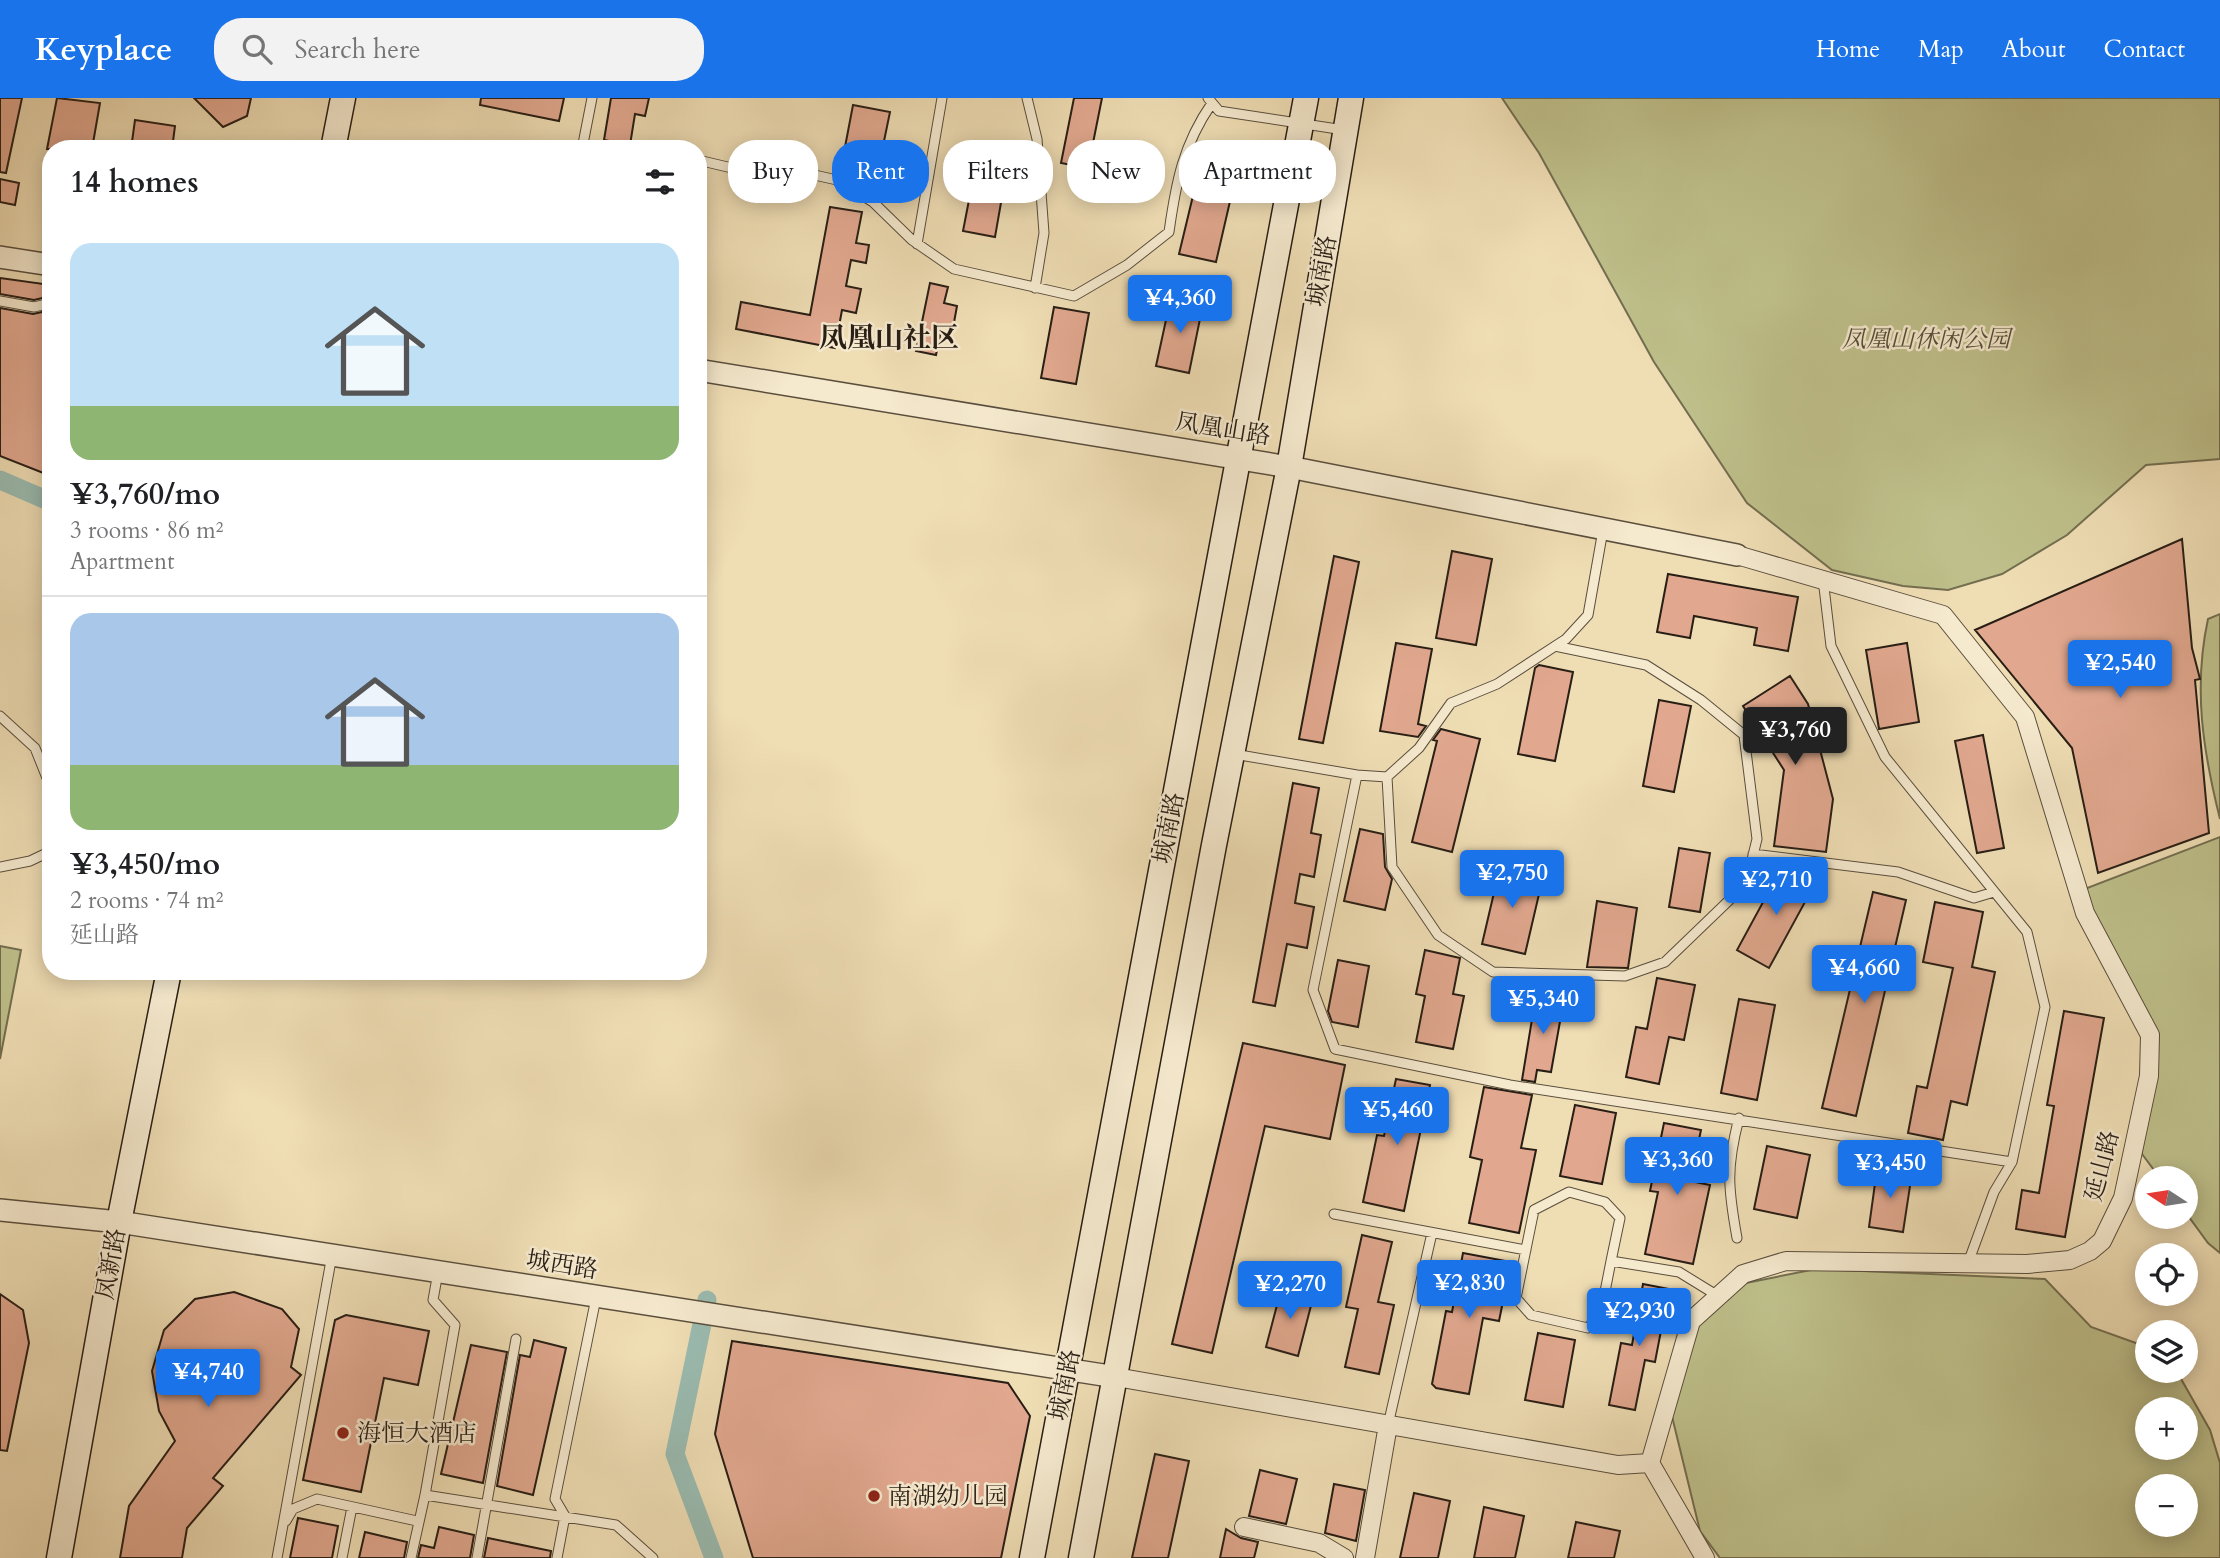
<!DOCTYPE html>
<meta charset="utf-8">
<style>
:root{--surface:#fff;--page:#f2f2f2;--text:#202124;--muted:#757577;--line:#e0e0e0;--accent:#1a73e8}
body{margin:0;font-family:Cardo,"Noto Serif SC",serif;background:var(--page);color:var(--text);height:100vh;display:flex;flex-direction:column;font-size:26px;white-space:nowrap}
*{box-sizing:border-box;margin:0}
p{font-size:23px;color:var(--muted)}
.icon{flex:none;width:38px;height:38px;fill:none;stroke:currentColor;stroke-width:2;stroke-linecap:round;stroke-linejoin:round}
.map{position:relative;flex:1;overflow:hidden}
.drawer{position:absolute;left:42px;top:42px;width:665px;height:840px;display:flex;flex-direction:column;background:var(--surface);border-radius:28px;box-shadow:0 4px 18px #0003}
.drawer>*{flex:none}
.hud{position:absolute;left:728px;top:42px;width:665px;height:63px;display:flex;gap:14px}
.needle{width:46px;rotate:282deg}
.controls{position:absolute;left:2135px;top:1068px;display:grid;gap:14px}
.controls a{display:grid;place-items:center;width:63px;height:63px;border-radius:50%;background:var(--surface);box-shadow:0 4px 18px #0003;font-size:35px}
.price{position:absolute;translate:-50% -60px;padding:0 16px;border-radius:7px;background:var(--accent);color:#fff;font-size:23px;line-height:46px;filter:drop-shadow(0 2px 4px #0008)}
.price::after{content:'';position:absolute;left:50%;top:42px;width:21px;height:16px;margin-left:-10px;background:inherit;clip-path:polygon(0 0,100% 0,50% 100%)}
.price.selected{background:#222;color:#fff}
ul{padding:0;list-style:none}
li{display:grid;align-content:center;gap:14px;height:371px;padding:0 28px}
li+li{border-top:2px solid var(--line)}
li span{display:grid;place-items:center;height:217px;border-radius:21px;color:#555}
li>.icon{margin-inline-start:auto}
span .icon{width:126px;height:126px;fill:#fffc;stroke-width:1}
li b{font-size:30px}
h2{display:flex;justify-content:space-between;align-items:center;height:84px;padding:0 28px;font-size:30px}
.tag{padding:0 24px;border-radius:28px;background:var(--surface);box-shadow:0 4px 18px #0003;font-size:24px;line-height:63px}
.tag.selected{background:var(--accent);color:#fff}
header{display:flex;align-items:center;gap:42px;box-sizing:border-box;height:98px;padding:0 35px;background:var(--accent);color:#fff}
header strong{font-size:33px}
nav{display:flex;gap:38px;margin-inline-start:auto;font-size:24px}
.search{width:490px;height:63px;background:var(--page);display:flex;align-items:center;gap:18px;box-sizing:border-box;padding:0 24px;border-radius:28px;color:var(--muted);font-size:26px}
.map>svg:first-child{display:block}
.green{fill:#bebf8a;stroke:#736e50;stroke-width:2;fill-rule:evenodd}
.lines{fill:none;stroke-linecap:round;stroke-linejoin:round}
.canal{stroke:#9abbb0;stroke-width:19}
.building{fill:#e1a88f;stroke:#281e15;stroke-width:2}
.service-casing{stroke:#5a4e3d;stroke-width:11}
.minor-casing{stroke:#5a4e3d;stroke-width:20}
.tertiary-casing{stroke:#5a4e3d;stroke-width:24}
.secondary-casing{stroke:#281e15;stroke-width:27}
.service{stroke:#f5e9ce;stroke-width:9}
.minor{stroke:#f5e9ce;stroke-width:18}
.tertiary{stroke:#f5e9ce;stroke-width:21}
.secondary{stroke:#f5e9ce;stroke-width:24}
.poi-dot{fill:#8f2418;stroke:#f5e9ce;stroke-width:2.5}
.labels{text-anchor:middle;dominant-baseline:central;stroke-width:5;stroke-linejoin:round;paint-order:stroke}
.street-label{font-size:24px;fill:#281e15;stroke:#f5e9ce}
.park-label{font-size:24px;font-style:italic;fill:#554e38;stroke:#f5e9ce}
.poi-label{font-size:24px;fill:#281e15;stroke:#f5e9ce;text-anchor:start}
.quarter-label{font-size:28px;font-weight:bold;fill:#281e15;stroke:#f5e9ce}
</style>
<header>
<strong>Keyplace</strong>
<div class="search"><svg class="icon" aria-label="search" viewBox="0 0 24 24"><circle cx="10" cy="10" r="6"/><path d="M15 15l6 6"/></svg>Search here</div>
<nav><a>Home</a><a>Map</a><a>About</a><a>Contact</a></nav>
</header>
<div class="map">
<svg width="2220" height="1460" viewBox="0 0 2220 1460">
<rect width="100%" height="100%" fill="#efddb4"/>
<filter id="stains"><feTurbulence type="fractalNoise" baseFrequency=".00286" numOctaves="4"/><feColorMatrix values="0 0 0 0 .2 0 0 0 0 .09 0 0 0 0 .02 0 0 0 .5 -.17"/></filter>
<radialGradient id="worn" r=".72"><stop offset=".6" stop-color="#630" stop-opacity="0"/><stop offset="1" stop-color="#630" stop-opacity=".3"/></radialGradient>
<path class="green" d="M1502 0H2220V361L2146 367 2067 437 2002 476 1948 492 1903 488 1832 472 1747 405 1654 264 1539 55Z
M2220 516V721C2203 653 2193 590 2208 521Z
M2220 739V1155L2208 1145 2186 1115V1080H2160L2142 1056 2145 912 2082 792Z
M0 848 21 852 0 961Z
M1816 1171 2045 1181 2091 1229 2147 1249V1272H2176L2210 1332 2220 1365V1460H1720L1700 1433 1668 1302 1697 1216 1731 1188ZM2147 1311H2186V1349H2147ZM2147 1388H2186V1426H2147Z"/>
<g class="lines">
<path class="canal" d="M0 382 51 404
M707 1202 675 1356 714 1460"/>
</g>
<path class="building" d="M0 0H22L6 75 0 74Z
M57 0 100 5 92 51H47Z
M194 0H251L247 18 223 29Z
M481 0H564L559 23 480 7Z
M611 0H649L645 18 635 16 630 47 604 42Z
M1074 0H1102L1088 70 1061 65Z
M853 7 890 14 877 77 841 70Z
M135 22 175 28 172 51H131Z
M1204 52 1240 60 1216 164 1179 156Z
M975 71 1006 76 995 139 963 133Z
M0 81 19 85 15 107 0 104Z
M830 109 862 114 856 145 869 147 866 165 851 162 846 188 861 191 856 215 842 212 835 250 736 231 741 204 810 217Z
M0 180 51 187V198L34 202 0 196Z
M930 185 948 189 944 205 957 208 953 230 942 228 936 257 916 253Z
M1171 199 1203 206 1189 275 1156 268Z
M1054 209 1089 215 1076 286 1041 280Z
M0 210 33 216 51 212V378L0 358Z
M2182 441 2192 550 2200 581 2195 582 2209 735 2098 775 2072 650 1975 532Z
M1452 453 1492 461 1476 547 1436 540Z
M1334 458 1359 464 1323 645 1299 641Z
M1668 476 1798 499 1788 553 1754 547 1757 530 1694 518 1690 540 1657 534Z
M1396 545 1432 551 1418 626 1426 628 1418 639 1380 633Z
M1907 545 1919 624 1879 631 1866 552Z
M1539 567 1573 574 1555 663 1518 656 1535 570Z
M1790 578 1808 606 1833 701 1826 754 1774 748 1784 672 1743 608Z
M1659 602 1691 608 1674 694 1643 688Z
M1441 631 1480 641 1452 754 1412 744 1437 643 1433 642Z
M1983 637 2004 750 1977 755 1955 643Z
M1293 685 1319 690 1311 735 1321 737 1314 779 1300 776 1295 805 1314 809 1307 850 1287 846 1275 908 1253 904Z
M1360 731 1383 736 1385 769 1392 781 1385 812 1344 803Z
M1679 750 1710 755 1700 814 1669 809Z
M1500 769 1543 779 1525 856 1482 846Z
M1780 773 1817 782 1769 870 1737 852Z
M1873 794 1906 802 1856 1018 1822 1010Z
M1597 803 1637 810 1628 870 1587 869Z
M1935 804 1983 814 1972 869 1995 874 1967 1007 1951 1003 1943 1042 1908 1035 1917 988 1927 990 1953 870 1923 864Z
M1425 852 1460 860 1453 896 1464 898 1453 951 1416 944 1425 898 1416 896Z
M1338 862 1369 868 1358 929 1332 924 1328 913Z
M1657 880 1695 887 1684 942 1669 939 1659 986 1626 979 1636 929 1647 931Z
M1536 897 1564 901 1551 974 1537 972 1535 984 1522 982Z
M1739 901 1775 907 1757 1002 1721 995Z
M2064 913 2104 920 2065 1139 2016 1131 2022 1092 2039 1095 2054 1008 2047 1007Z
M1243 945 1345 967 1330 1041 1265 1028 1212 1255 1172 1246Z
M1396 981 1430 987 1404 1113 1363 1104 1377 1037 1384 1038Z
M1484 989 1532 997 1521 1050 1536 1052 1519 1135 1469 1125 1482 1062 1470 1059Z
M1575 1007 1616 1015 1602 1086 1560 1078Z
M1664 1025 1701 1032 1690 1083 1710 1087 1693 1166 1645 1156 1658 1094 1650 1093Z
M1767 1048 1810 1057 1797 1120 1754 1111Z
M1877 1071 1912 1075 1903 1134 1869 1129Z
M1362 1137 1392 1144 1378 1204 1394 1207 1379 1276 1345 1269 1358 1211 1346 1209Z
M1463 1155 1511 1164 1499 1223 1483 1220 1469 1296 1436 1290 1432 1286 1446 1213 1452 1214Z
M1643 1186 1669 1191 1655 1264 1645 1262 1635 1312 1609 1307 1621 1245 1632 1247Z
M1282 1188 1314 1196 1298 1258 1266 1249Z
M234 1194 282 1211 299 1231 291 1269 301 1277 213 1380 223 1388 187 1430 182 1460H120L129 1408 175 1343 159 1313 152 1273 164 1232 195 1201Z
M0 1196 23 1212 29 1245 7 1353 0 1352Z
M346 1217 429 1233 418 1287 384 1280 361 1394 303 1382 335 1222Z
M1538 1235 1575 1242 1563 1309 1525 1302Z
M534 1242 566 1250 533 1397 497 1388 520 1257 530 1259Z
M732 1243 1008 1285 1030 1318 1001 1460H753L715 1336Z
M471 1247 507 1254 483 1385 441 1376Z
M1155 1356 1189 1363 1168 1460H1132Z
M1260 1372 1297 1381 1286 1426 1249 1418Z
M1334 1386 1365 1392 1356 1443 1325 1435Z
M1414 1395 1450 1403 1438 1460H1400Z
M1484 1409 1524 1418 1515 1460H1474Z
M298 1420 338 1428 332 1460H290Z
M1576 1424 1620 1433 1614 1460H1568Z
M439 1429 474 1437 470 1460H418L421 1447 434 1450Z
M1226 1431 1241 1440 1258 1444 1254 1460H1220Z
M365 1434 407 1444 404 1460H359Z
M488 1440 551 1453 550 1460H484Z"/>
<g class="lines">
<defs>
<path id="service" d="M1027 0 1037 41 1044 135 1035 190
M1208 0 1219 13 1344 32
M582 51 592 0
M698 62 753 75 810 76 837 82 873 104 912 142 954 171 1074 198 1127 167 1169 134C1176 84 1183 47 1212 5
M917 146 942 0
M0 203 34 209 51 205
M1823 481 1831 548 1885 659 2027 834 2045 909 2012 1064 1994 1094 1968 1165
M0 618 35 650 51 690
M1234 656 1357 677 1313 892 1335 951 1510 987 2012 1064
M1357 677 1387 679 1419 650 1451 605 1497 586 1566 541 1588 517 1603 432
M1387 679 1392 769 1438 837 1493 874 1625 878 1665 864 1746 786 1757 741 1744 637 1701 602 1646 567 1555 548
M1753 756 1898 774 1974 800 1994 794
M0 769 30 763 51 753
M1334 1116 1526 1152
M1737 1140C1728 1090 1726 1070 1739 1020
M1611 1163 1601 1214 1588 1230 1531 1217 1516 1200 1534 1112 1569 1094 1605 1104 1620 1120 1611 1163 1679 1174 1718 1198
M1388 1327 1432 1135
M425 1397 616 1427 653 1460
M286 1423 293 1411 317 1401 417 1423
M277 1460 332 1157
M342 1460 352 1409
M411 1460 425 1397 455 1227 433 1202 438 1174
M477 1460 516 1241
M557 1460 565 1418 555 1401 596 1200"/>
<path id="minor" d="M1116 1279 1618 1367 1650 1365
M1650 1365 1691 1223 1743 1176 1786 1163 2027 1166 2070 1162 2090 1153 2102 1143 2123 1100 2149 978 2150 937 2085 815 2025 619 1943 517 1737 457
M1650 1365 1705 1460
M1244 1429 1319 1445 1344 1460
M1365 1460 1388 1327"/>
<path id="tertiary" d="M0 159 51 167
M698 272 1289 369 1737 457
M0 1112 119 1124 1116 1279"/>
<path id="secondary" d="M333 51 343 0
M59 1460 119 1124 169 873
M1032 1460 1306 0
M1081 1460 1214 747 1289 369 1351 0"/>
</defs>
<use href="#service" class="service-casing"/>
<use href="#minor" class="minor-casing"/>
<use href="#tertiary" class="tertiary-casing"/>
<use href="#secondary" class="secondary-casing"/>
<use href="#service" class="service"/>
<use href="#minor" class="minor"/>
<use href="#tertiary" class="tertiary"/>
<use href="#secondary" class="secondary"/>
</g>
<g class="poi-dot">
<circle cx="343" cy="1335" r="7"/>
<circle cx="874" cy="1398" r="7"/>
</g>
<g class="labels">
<g class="street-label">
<text transform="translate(1322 173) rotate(-80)">城南路</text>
<text transform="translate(1223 331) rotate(9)">凤凰山路</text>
<text transform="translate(1169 730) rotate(-79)">城南路</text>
<text transform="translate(2102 1068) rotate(-75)">延山路</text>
<text transform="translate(111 1166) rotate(-80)">凤新路</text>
<text transform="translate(562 1167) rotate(9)">城西路</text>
<text transform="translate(1065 1287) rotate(-79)">城南路</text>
</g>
<g class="park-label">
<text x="1926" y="241">凤凰山休闲公园</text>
</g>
<g class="poi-label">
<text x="357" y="1335">海恒大酒店</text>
<text x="888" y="1398">南湖幼儿园</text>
</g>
<g class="quarter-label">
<text x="889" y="240">凤凰山社区</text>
</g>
</g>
<rect width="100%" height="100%" filter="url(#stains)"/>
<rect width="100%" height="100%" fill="url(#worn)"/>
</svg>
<div class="controls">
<a><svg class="needle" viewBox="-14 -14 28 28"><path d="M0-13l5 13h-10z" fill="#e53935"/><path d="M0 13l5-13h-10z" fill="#757577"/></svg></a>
<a><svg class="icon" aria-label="locate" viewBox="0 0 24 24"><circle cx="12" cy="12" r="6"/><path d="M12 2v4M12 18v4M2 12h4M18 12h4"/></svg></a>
<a><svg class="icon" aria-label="layers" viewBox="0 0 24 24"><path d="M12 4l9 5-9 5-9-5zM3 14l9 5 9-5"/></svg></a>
<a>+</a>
<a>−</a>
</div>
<b class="price" style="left:1180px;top:237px">¥4,360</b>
<b class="price" style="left:2120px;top:602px">¥2,540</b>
<b class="price selected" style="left:1795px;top:669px">¥3,760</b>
<b class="price" style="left:1512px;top:812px">¥2,750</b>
<b class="price" style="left:1776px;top:819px">¥2,710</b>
<b class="price" style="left:1864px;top:907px">¥4,660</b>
<b class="price" style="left:1543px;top:938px">¥5,340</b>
<b class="price" style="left:1397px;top:1049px">¥5,460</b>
<b class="price" style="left:1677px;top:1099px">¥3,360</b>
<b class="price" style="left:1890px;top:1102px">¥3,450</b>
<b class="price" style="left:1469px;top:1222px">¥2,830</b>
<b class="price" style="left:1290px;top:1223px">¥2,270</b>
<b class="price" style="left:1639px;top:1250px">¥2,930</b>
<b class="price" style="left:208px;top:1311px">¥4,740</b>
<div class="hud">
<a class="tag">Buy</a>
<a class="tag selected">Rent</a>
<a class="tag">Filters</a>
<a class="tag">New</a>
<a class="tag">Apartment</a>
</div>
<section class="drawer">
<h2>14 homes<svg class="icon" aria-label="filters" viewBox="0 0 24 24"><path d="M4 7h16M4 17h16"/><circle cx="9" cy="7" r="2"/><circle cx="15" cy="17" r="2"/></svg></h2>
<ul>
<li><span style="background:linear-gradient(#bfe0f5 75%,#8fb573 0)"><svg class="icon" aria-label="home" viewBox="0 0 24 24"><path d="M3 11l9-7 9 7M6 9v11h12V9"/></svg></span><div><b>¥3,760/mo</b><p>3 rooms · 86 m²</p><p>Apartment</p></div></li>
<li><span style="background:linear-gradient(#a9c7e8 70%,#8fb573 0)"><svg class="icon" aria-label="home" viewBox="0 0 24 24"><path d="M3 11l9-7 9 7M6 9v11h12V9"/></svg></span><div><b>¥3,450/mo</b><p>2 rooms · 74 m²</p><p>延山路</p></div></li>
</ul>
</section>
</div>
